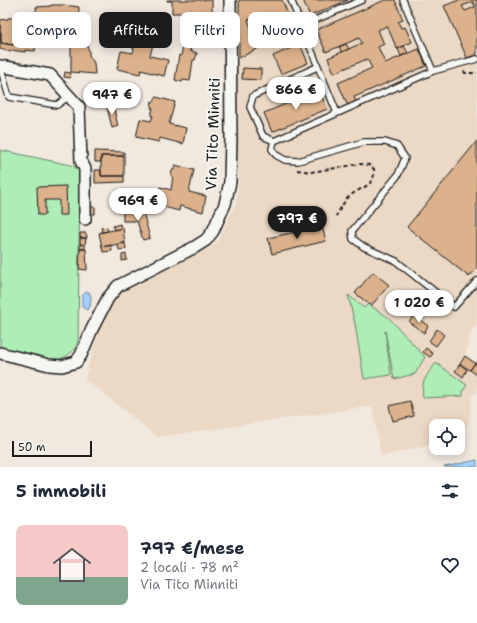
<!DOCTYPE html>
<html lang="it">
<meta charset="utf-8">
<style>
:root{--surface:#fff;--page:#f6f6f7;--text:#1f2937;--muted:#747a83;--accent:#1c1c1c}
body{margin:0;font-family:"Shantell Sans",sans-serif;background:var(--page);color:var(--text);height:100vh;display:flex;flex-direction:column;font-size:15px;white-space:nowrap}
*{box-sizing:border-box;margin:0}
p{font-size:13px;color:var(--muted)}
.icon{flex:none;width:22px;height:22px;fill:none;stroke:currentColor;stroke-width:2;stroke-linecap:round;stroke-linejoin:round}
.map{position:relative;height:467px;overflow:hidden}
.details{display:flex;flex-direction:column;background:var(--surface);flex:1}
.details>*{flex:none}
.guide{position:absolute;left:12px;top:12px;width:453px;height:36px;display:flex;gap:8px}
.fabs{position:absolute;left:429px;top:419px;display:grid;gap:8px}
.fabs a{display:grid;place-items:center;width:36px;height:36px;border-radius:8px;background:var(--surface);box-shadow:0 2px 10px #0003;font-size:20px}
.scale{position:absolute;left:12px;bottom:10px;width:80px;box-sizing:border-box;padding-left:4px;border:2px solid #1c1c1c;border-top:0;font-size:11px;line-height:14px;white-space:nowrap;color:#1c1c1c;-webkit-text-stroke:3px #f6f6f2;paint-order:stroke}
.price{position:absolute;translate:-50% -34px;padding:0 9px;border-radius:14px;background:#fff;color:#222;font-size:13px;line-height:26px;filter:drop-shadow(0 1px 2px #0008)}
.price::after{content:'';position:absolute;left:50%;top:24px;width:12px;height:9px;margin-left:-6px;background:inherit;clip-path:polygon(0 0,100% 0,50% 100%)}
.price.on{background:var(--accent);color:#fff}
ul{padding:0;list-style:none}
li{display:flex;align-items:center;gap:12px;height:100px;padding:0 16px}
li span{display:grid;place-items:center;flex:none;width:112px;height:80px;border-radius:8px;color:#555}
li>.icon{margin-inline-start:auto}
span .icon{width:48px;height:48px;fill:#fffc;stroke-width:1}
li b{font-size:17px}
h2{display:flex;justify-content:space-between;align-items:center;height:48px;padding:0 16px;font-size:17px}
.pill{padding:0 14px;border-radius:8px;background:var(--surface);box-shadow:0 2px 10px #0003;font-size:14px;line-height:36px}
.pill.on{background:var(--accent);color:#fff}
.map>svg:first-child{display:block}
.built{fill:#ebd8c5}
.green{fill:#aeedb5;stroke:#658468}
.water{fill:#a2d1fd;stroke:#6c89a3}
.building{fill:#dcb28c;stroke:#1c1c1c;fill-rule:evenodd}
.lines{fill:none;stroke-linecap:round;stroke-linejoin:round}
.lane-casing{stroke:#1c1c1c;stroke-width:8}
.street-casing{stroke:#1c1c1c;stroke-width:14}
.path{stroke:#1c1c1c;stroke-width:2;stroke-dasharray:4 3;stroke-linecap:butt}
.lane{stroke:#f6f6f2;stroke-width:5.5}
.street{stroke:#f6f6f2;stroke-width:11}
.labels{text-anchor:middle;dominant-baseline:central;stroke-width:4;stroke-linejoin:round;paint-order:stroke}
.street-label{font-size:15px;fill:#1c1c1c;stroke:#f6f6f2}
</style>
<div class="map">
<svg width="477" height="467" viewBox="0 0 477 467">
<rect width="100%" height="100%" fill="#f1e8de"/>
<filter id="ink" filterUnits="userSpaceOnUse"><feTurbulence type="fractalNoise" baseFrequency=".025" numOctaves="2"/><feDisplacementMap in="SourceGraphic" scale="8" xChannelSelector="R" yChannelSelector="G"/><feConvolveMatrix kernelMatrix="1 2 1 2 8 2 1 2 1" color-interpolation-filters="sRGB"/></filter>
<g filter="url(#ink)">
<path class="built" d="M235 0H477V325L471 332 465 355 477 364V393H472L469 423 459 438 458 426H436V444L381 456 372 406 158 437 85 379 101 323 110 305 123 291 217 243 236 204 239 181 234 89Z"/>
<path class="green" d="M0 150 75 166V169H80L78 341 75 349 67 356 52 362 0 349Z
M348 295 364 308 368 304 389 318 425 357 415 374 394 379 385 331 391 375 364 379 355 324Z
M436 363 467 385 463 391V396L423 398C421 380 425 378 436 363Z"/>
<path class="water" d="M86 292H89L91 297 90 307 87 310 82 307V296Z
M477 460V467H444Z"/>
<path class="building" d="M167 0H212V14H186V13H172V1H167Z
M239 0H282L295 31 266 43 263 36 260 37 259 33 261 32 260 28 263 26 260 14 248 20 259 48 239 58Z
M303 0H348L310 16Z
M385 0H395L403 20 398 22 401 28 405 27 412 42 397 49 387 26 378 30 384 44 378 47 385 63 419 49 426 66 354 97 356 102 348 106 338 83 372 68 367 59 334 73 328 58 362 43 359 38 326 52 316 30Z
M459 0H477V54L467 58 444 6ZM473 2 475 7 465 11 462 6Z
M51 5H64L79 7 78 35H86V43L89 51V55L94 63 95 74 71 72V37H68V39L36 37V43H29V44H24V46H17V44H13V45L1 43 0 20 8 19V18H22L37 21 36 7 51 6Z
M137 29 156 33 150 56 168 60 164 76 141 70 140 74 117 69 121 51 133 53 134 48H132L134 40H132L133 34H135Z
M0 32H1V43L13 45V44H17V46H24V44H29V43H36L35 51 25 50V52L11 50V52L0 49Z
M300 44 308 63 281 74 273 56Z
M346 44 349 49 342 52 339 47Z
M183 46 191 48 190 51 197 53 195 60H193L190 81 183 80 182 82 175 80 179 55 181 56Z
M404 46 408 53 401 56 398 49Z
M243 68 261 69V80L242 79Z
M65 72 71 73 70 78 64 77Z
M107 85 113 105 107 107 101 87Z
M319 90 327 109 272 132 264 113Z
M156 97 175 102 169 124 186 128 183 144 160 138 159 142 136 137 140 119 151 121 153 116H151L153 108H151L152 101 154 102Z
M113 105 118 126 112 128 107 107Z
M477 141V268L469 277 407 227Z
M95 151 124 152V156H101V162H95Z
M101 156H124V176H101Z
M175 165 194 170 189 192 206 196 203 212 180 206 179 211 156 205 160 187 171 190 173 176H171L172 170H174Z
M95 170H101V176H124V182L95 183Z
M66 186 67 215H59V200H45V215H38L37 187Z
M89 207H95V214H89Z
M123 212H143L150 238 143 240 137 221H123Z
M120 224 121 229 114 230 113 226Z
M322 226 326 241 272 254 268 238Z
M107 227 108 231 102 232 101 228Z
M123 228 125 243 102 247 99 233Z
M80 233H86L87 238H80Z
M80 238H86L85 245 80 244Z
M125 243 126 249 119 250 118 244Z
M80 244 85 245V249H80Z
M111 245 112 251 103 252 102 247Z
M80 249H86L87 270 79 269Z
M126 254 127 260 122 261V255Z
M373 272 389 285 371 306 355 293Z
M414 315 428 326 424 333 409 322Z
M437 329 444 335 436 346 429 341Z
M426 348 433 354 430 357 423 352Z
M465 356 475 363 470 370 460 364Z
M475 363 477 364V375L470 370Z
M460 364 467 370 463 377 455 371Z
M410 401 414 416 393 421 389 406Z"/>
<g class="lines">
<defs>
<path id="lane" d="M291 0 337 113
M403 0 433 71
M301 26 362 0
M0 66 9 97 57 105 69 96
M317 67 253 96 250 107 263 136 274 141 433 71 477 59
M274 141 272 149 276 155 285 160 298 161 364 142H385L397 146 405 158 398 175 352 231 353 239 364 247 396 261 454 307 477 281"/>
<path id="street" d="M0 66 50 75 79 107 81 161 85 169V219
M0 353 49 365 62 366 76 362 81 355 92 329 108 298 118 286 195 247 206 240 213 231 225 204 230 182 231 137 230 0"/>
</defs>
<use href="#lane" class="lane-casing"/>
<use href="#street" class="street-casing"/>
<path class="path" d="M464 71 465 73H477
M297 170 311 172 360 164 369 165 374 169C376 189 357 186 346 200 342 205 339 211 336 216"/>
<use href="#lane" class="lane"/>
<use href="#street" class="street"/>
</g>
</g>
<g class="labels">
<g class="street-label">
<text transform="translate(213 134) rotate(-88)">Via Tito Minniti</text>
</g>
</g>
</svg>
<div class="fabs">
<a><svg class="icon" aria-label="locate" viewBox="0 0 24 24"><circle cx="12" cy="12" r="6"/><path d="M12 2v4M12 18v4M2 12h4M18 12h4"/></svg></a>
</div>
<div class="scale">50 m</div>
<b class="price" style="left:296px;top:111px">866 €</b>
<b class="price" style="left:112px;top:116px">947 €</b>
<b class="price" style="left:138px;top:222px">969 €</b>
<b class="price on" style="left:297px;top:240px">797 €</b>
<b class="price" style="left:419px;top:324px">1 020 €</b>
<div class="guide">
<a class="pill">Compra</a>
<a class="pill on">Affitta</a>
<a class="pill">Filtri</a>
<a class="pill">Nuovo</a>
</div>
</div>
<section class="details">
<h2>5 immobili<svg class="icon" aria-label="filters" viewBox="0 0 24 24"><path d="M4 7h16M4 17h16"/><circle cx="9" cy="7" r="2"/><circle cx="15" cy="17" r="2"/></svg></h2>
<ul>
<li><span style="background:linear-gradient(#f6c9c9 65%,#7fa58c 0)"><svg class="icon" aria-label="home" viewBox="0 0 24 24"><path d="M3 11l9-7 9 7M6 9v11h12V9"/></svg></span><div><b>797 €/mese</b><p>2 locali · 78 m²</p><p>Via Tito Minniti</p></div><svg class="icon" aria-label="heart" viewBox="0 0 24 24"><path d="M12 20l-8-8c-3-5 5-10 8-4 3-6 11-1 8 4z"/></svg></li>
</ul>
</section>
